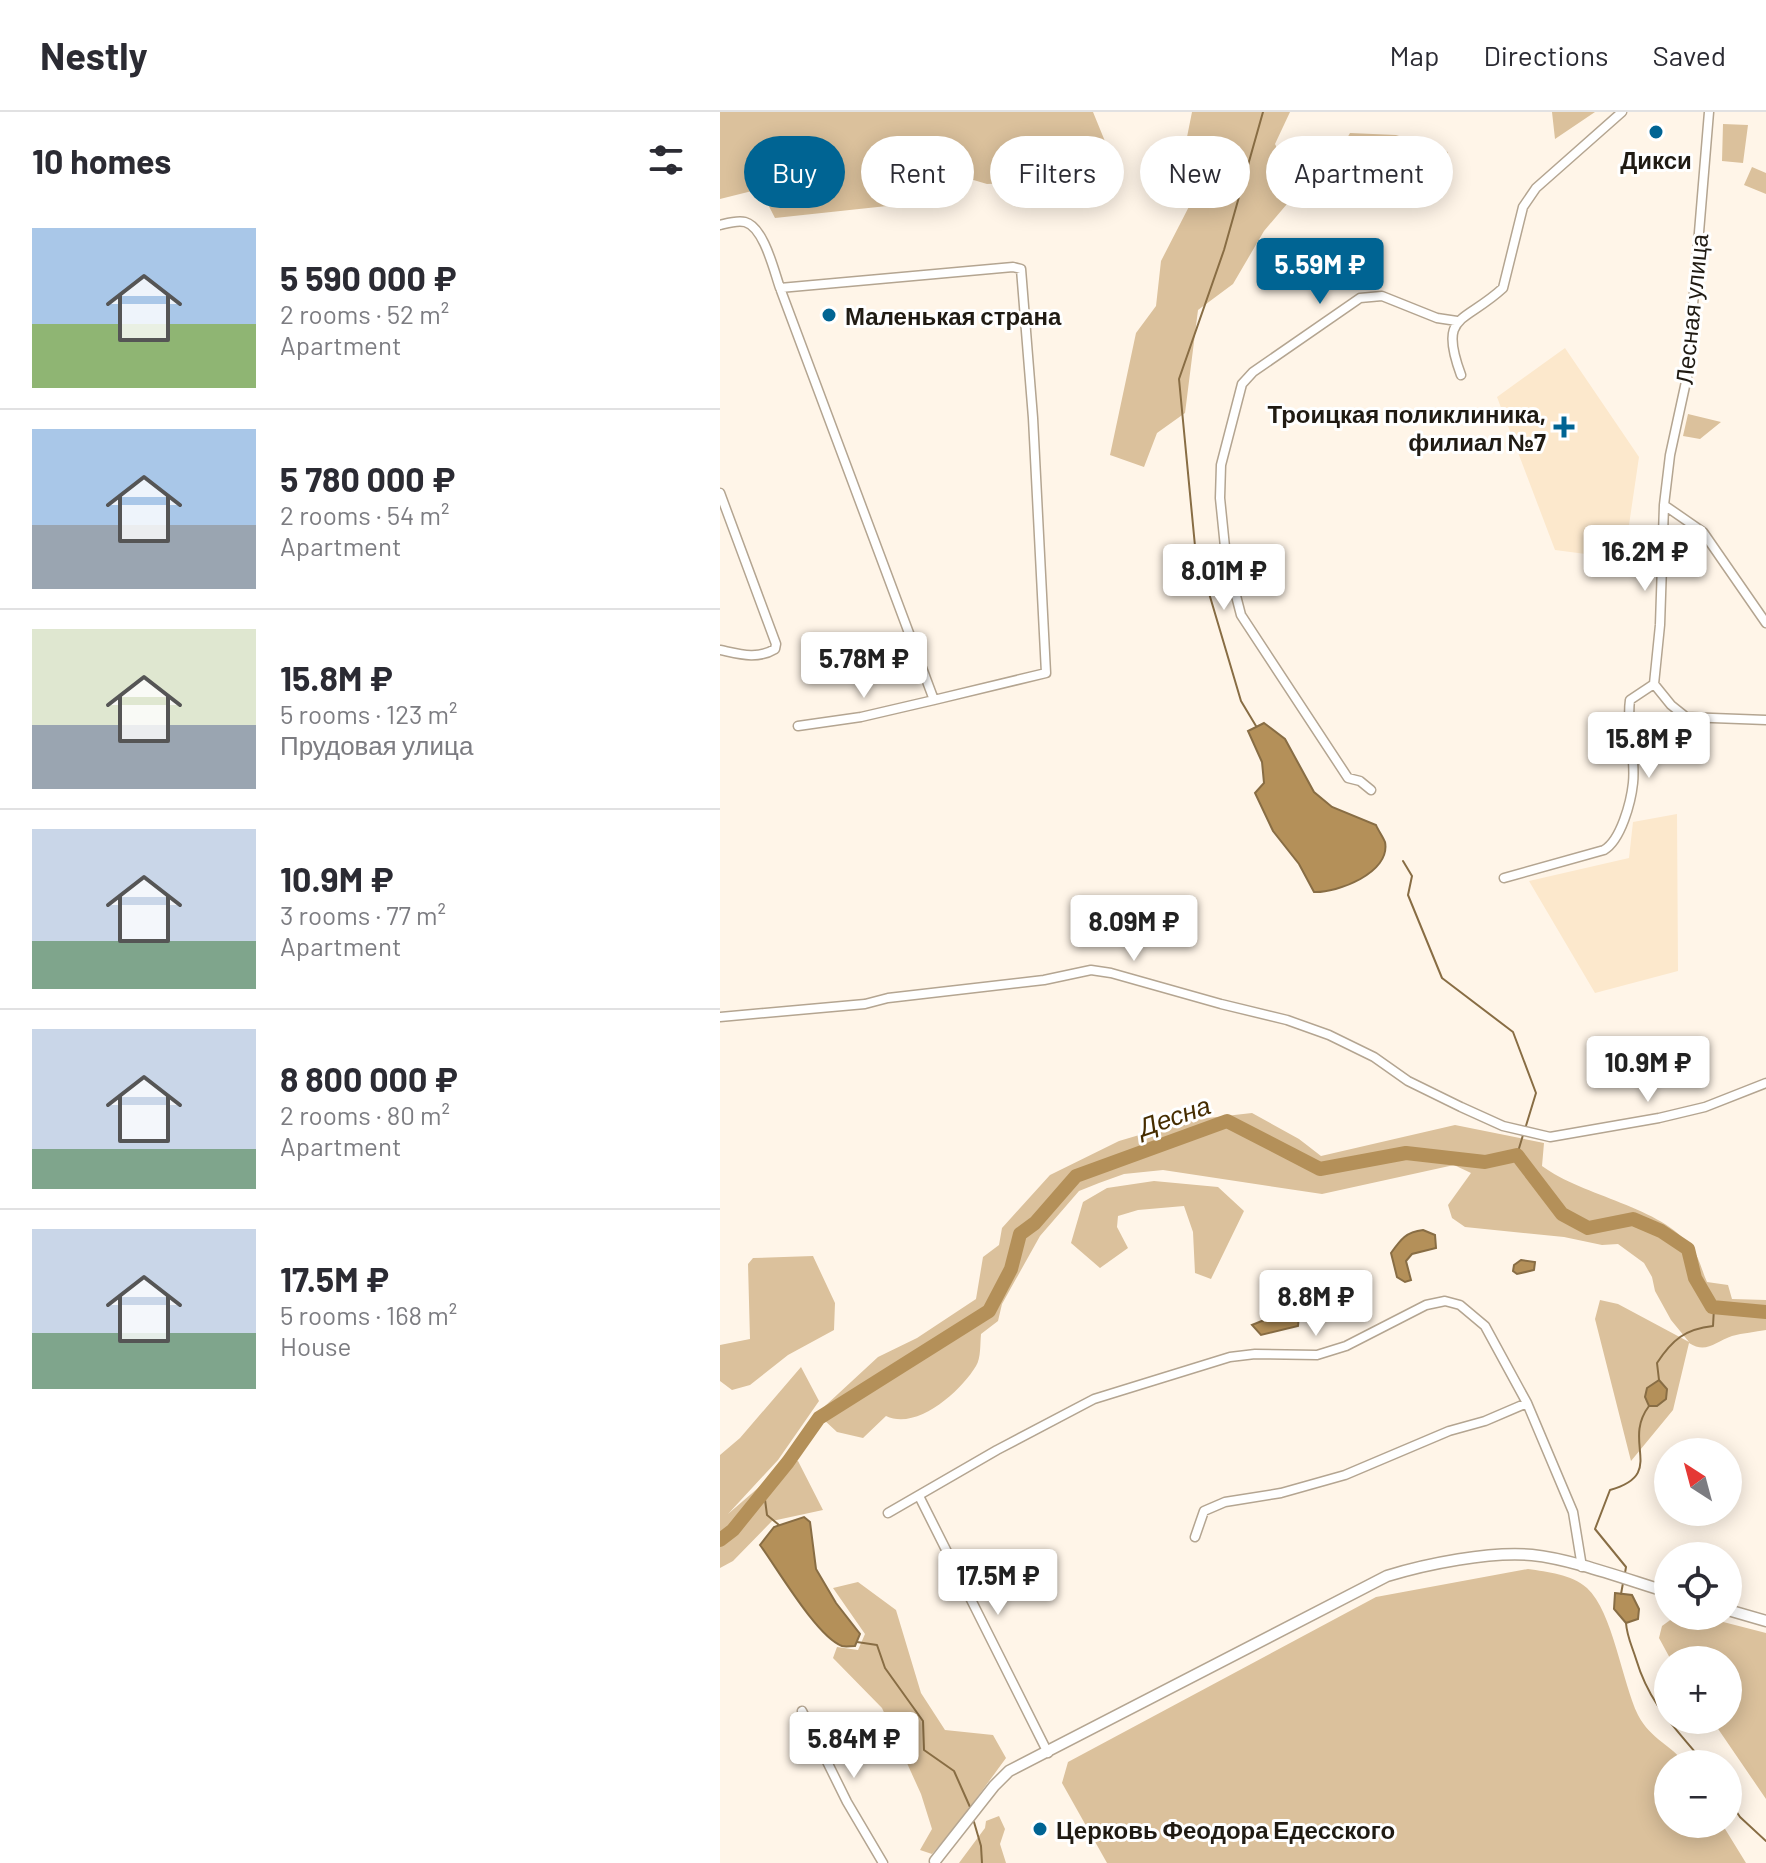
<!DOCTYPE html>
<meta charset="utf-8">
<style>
:root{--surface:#fff;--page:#f2f2f3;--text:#2b2b33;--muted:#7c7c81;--line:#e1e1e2;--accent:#006493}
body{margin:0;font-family:Barlow,sans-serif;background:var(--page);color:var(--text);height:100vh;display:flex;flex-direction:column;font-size:30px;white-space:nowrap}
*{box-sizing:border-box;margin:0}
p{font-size:26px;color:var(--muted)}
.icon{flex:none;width:44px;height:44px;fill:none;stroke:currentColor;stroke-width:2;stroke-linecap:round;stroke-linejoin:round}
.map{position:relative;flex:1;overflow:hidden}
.sheet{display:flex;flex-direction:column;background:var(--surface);width:720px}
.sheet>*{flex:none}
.guide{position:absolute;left:24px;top:24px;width:760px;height:72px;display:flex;gap:16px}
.needle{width:52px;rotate:324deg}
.buttons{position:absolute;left:934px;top:1326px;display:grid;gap:16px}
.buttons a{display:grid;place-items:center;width:88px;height:88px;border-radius:50%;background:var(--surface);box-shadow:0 4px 20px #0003;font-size:40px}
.price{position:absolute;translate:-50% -68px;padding:0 18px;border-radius:8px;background:#fff;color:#222;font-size:26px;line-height:52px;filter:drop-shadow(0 2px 4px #0008)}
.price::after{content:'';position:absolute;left:50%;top:48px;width:24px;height:18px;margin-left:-12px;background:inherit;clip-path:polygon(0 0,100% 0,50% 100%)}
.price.on{background:var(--accent);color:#fff}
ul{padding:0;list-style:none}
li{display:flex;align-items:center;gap:24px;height:200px;padding:0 32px}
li+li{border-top:2px solid var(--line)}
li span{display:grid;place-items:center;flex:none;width:224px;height:160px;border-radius:0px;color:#555}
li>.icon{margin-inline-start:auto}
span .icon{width:96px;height:96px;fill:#fffc;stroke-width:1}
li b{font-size:34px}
h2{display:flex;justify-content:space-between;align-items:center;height:96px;padding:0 32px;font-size:34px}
.chip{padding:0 28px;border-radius:36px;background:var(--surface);box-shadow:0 4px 20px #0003;font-size:28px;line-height:72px}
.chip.on{background:var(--accent);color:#fff}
header{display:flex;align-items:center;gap:48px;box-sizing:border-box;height:112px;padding:0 40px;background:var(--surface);border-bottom:2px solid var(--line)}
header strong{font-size:38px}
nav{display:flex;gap:44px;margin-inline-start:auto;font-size:28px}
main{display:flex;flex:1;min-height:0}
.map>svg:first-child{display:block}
.built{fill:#fce8cc}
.green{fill:#dbc19c}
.water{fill:#b49059;stroke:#886d44;stroke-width:2}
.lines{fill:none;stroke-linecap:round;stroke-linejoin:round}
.stream{stroke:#886d44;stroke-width:2}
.river{stroke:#b49059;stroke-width:14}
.minor-casing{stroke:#b4a591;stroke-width:11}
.tertiary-casing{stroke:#b4a591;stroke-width:13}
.minor{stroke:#fff;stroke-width:8}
.tertiary{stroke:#fff;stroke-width:10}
.poi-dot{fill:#006493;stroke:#fff;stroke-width:3}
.labels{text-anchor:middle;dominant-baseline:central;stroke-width:6;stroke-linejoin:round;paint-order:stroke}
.poi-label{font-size:24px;font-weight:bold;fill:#201b13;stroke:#fff;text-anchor:start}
.street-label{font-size:24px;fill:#201b13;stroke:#fff}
.water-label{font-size:26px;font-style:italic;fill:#462d00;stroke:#fff}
</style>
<header>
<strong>Nestly</strong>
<nav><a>Map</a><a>Directions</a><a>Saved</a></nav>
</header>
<main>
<section class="sheet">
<h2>10 homes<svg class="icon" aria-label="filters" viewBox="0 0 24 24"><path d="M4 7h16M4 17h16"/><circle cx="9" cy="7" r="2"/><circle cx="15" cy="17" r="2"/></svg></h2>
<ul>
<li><span style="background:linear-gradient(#a9c7e8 60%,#8fb573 0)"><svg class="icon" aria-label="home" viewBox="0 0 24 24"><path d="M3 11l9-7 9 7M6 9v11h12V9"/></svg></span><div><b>5 590 000 ₽</b><p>2 rooms · 52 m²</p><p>Apartment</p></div></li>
<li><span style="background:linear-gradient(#a9c7e8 60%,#9aa5b1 0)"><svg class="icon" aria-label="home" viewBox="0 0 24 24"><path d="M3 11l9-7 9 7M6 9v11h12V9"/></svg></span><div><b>5 780 000 ₽</b><p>2 rooms · 54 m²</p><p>Apartment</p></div></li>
<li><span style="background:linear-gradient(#dfe7d0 60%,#9aa5b1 0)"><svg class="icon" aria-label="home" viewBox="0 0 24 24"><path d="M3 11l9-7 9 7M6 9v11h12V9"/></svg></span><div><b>15.8M ₽</b><p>5 rooms · 123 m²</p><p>Прудовая улица</p></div></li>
<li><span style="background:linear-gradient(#c9d6e8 70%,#7fa58c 0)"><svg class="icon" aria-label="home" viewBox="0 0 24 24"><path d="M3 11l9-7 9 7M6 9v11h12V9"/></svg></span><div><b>10.9M ₽</b><p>3 rooms · 77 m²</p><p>Apartment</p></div></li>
<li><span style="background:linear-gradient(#c9d6e8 75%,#7fa58c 0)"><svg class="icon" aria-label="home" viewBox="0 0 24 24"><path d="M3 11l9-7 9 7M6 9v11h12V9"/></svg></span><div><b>8 800 000 ₽</b><p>2 rooms · 80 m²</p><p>Apartment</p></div></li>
<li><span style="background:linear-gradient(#c9d6e8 65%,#7fa58c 0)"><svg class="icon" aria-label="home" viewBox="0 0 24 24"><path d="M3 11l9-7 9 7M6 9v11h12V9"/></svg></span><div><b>17.5M ₽</b><p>5 rooms · 168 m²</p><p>House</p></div></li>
</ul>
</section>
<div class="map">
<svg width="1046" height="1751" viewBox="0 0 1046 1751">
<rect width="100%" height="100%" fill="#fff5e8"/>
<path class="built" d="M845 236 919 345 904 447 835 438 777 285Z
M957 702 958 859 875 881 809 769 909 746 913 710Z"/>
<path class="green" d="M0 0H373L400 66 267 72 213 56 167 94 55 106 40 77 0 87Z
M472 0H570L555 32 567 56 611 54 630 21 676 23 728 40 720 70 578 79 544 119 513 172 478 198 465 301 437 321 424 355 390 343 416 221 436 194 441 149 477 79 463 45Z
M832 0H875L835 27Z
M1003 12 1028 13 1023 51 1002 49Z
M1032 55 1046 61V82L1024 73Z
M968 302 1001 310 980 327 963 324Z
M532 1001 579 1027 601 1044 735 1013 824 1031 822 1054C864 1085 941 1094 972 1136 979 1145 982 1159 987 1170L1008 1173 1012 1187 1046 1188V1218C1035 1220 1023 1221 1012 1224 995 1230 986 1242 969 1231L953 1298 911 1349 875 1207 880 1188 898 1192 969 1230 951 1208 935 1179 932 1165 924 1151 898 1132 882 1133 844 1125 745 1115 732 1106 728 1093 751 1061 734 1053 602 1082 443 1058 404 1062 379 1071 359 1079 320 1124 282 1192 278 1209 261 1222C260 1232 261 1246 256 1254 241 1279 197 1319 166 1304L143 1326 117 1320 103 1307 105 1294 158 1245 197 1226 256 1187 263 1145 279 1133 282 1116 330 1063 399 1029 470 1008Z
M434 1069 498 1075 524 1099 491 1167 475 1161 473 1120 464 1094 418 1098 398 1104 397 1115 408 1136 380 1156 351 1131 363 1090 387 1076Z
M93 1144 115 1191 114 1218 68 1243 30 1273 12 1278 0 1269V1233L30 1227 28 1152 33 1146Z
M81 1255 99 1289 58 1348 8 1402 68 1350 78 1349 103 1398 52 1409 13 1449 0 1456V1343L20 1326Z
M808 1457C828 1460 851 1462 867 1476 893 1500 902 1570 918 1603 931 1628 952 1633 965 1652H948V1712H1002L1026 1751H387L342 1671 348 1650 656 1485Z
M138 1470 176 1498 201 1581 225 1618 273 1623 286 1646 237 1713 212 1742 200 1738 212 1717 201 1682 162 1596 113 1546 117 1535 138 1538 145 1522 113 1476Z
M967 1504H980L1046 1521V1687L992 1608H1008V1548H951L939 1526 942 1514 953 1506Z
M279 1704 285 1717 280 1732 286 1751H239L265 1716 266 1709Z"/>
<path class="water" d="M544 611 565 627 594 680 612 695 656 713C658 718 663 725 665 730 671 761 617 781 594 780L579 752 553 719 535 681 544 671 542 650 528 619Z
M703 1118 715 1123 716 1136 692 1142 686 1149 691 1168 685 1170 677 1165 671 1141C681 1127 686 1120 703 1118Z
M801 1148 815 1150 814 1158 797 1162 793 1159 794 1153Z
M576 1195 579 1203 578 1214 541 1223 532 1213Z
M939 1268 947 1277 946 1287 937 1294H929L925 1285 927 1276Z
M84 1405 90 1410 96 1457 116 1491 140 1522 135 1534C130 1534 126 1535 122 1534 97 1525 57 1456 40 1433L54 1415Z
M895 1481 912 1483 919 1497 918 1507 906 1511 894 1497Z"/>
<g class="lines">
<path class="stream" d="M536 614 521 589 475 434 459 267 504 138 543 0
M683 749 692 764 688 783 722 866 793 920 816 981 805 1017
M797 1043 803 1023
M939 1268 937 1251C952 1228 965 1217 993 1214L994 1196
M44 1380 47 1403 59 1413
M905 1461 906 1455 875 1417 890 1378C947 1362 901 1331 929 1294
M901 1482 903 1471
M906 1511C907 1525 912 1534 916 1547 930 1594 956 1616 985 1652
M137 1530 157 1533 165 1556 203 1609 204 1638 234 1659 250 1695
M1008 1687 1020 1705 1046 1729
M254 1710 261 1734 262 1751"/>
<path class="river" d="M0 1428 13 1418 68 1350 99 1306 269 1199 291 1157 300 1122 315 1111 356 1064 507 1009 600 1057 686 1041 765 1050 797 1043 842 1102 868 1116 913 1107 941 1119 968 1137 975 1166 992 1195 1046 1200"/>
<defs>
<path id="minor" d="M989 0 967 265 950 343 944 393 983 420 1046 511
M0 113C8 111 17 108 25 110 44 115 54 159 60 176L214 588 326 561 313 306 301 157 293 155 60 176
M741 263C718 201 744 212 783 176L803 95 816 76 902 0
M0 381 56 532 55 537C37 548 19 542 0 538
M934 572 940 513 944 393
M78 614 141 605 214 588
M651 678 640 669 628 666 521 503 506 445 500 386 501 353 522 272 533 260 640 186 662 184 717 206 737 209
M784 766 884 738C901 728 911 690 913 671 916 643 906 616 910 588L934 572 951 593 966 605 1046 608
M0 905 145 892 168 886 324 868 371 858 391 861 501 892 567 908 609 923 654 945 688 969 741 995 783 1014 830 1025 939 1006 985 995 1046 971
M199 1384 328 1641
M168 1401 277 1338 374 1287 510 1245 535 1242 597 1243 626 1234 706 1193 725 1189 740 1193 765 1214 807 1291 853 1400 862 1455
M475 1425 484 1399 505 1390 561 1381 625 1363 729 1319 765 1309 807 1291
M250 1485 323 1448
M82 1599 127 1690 163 1751"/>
<path id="tertiary" d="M1008 1498 1046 1509
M215 1749 274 1674 289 1659 667 1464C706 1452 770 1439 812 1443 852 1447 908 1468 948 1480"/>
</defs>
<use href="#minor" class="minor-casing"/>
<use href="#tertiary" class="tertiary-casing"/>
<use href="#minor" class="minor"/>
<use href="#tertiary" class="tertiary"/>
</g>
<g class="poi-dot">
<circle cx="936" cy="20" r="8"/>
<circle cx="109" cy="203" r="8"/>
<path d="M840 303h8v8h8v8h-8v8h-8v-8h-8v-8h8z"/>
<circle cx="320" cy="1717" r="8"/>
</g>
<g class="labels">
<g class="poi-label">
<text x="936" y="47" text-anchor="middle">Дикси</text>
<text x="125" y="203">Маленькая страна</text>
<text x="826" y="301" text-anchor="end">Троицкая поликлиника,<tspan x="826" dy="28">филиал №7</tspan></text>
<text x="336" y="1717">Церковь Феодора Едесского</text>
</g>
<g class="street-label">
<text transform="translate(971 197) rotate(-84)">Лесная улица</text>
</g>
<g class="water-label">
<text transform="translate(454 1003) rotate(-19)">Десна</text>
</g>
</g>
</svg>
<div class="buttons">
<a><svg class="needle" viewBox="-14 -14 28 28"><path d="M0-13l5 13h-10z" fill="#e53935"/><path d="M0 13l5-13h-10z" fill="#7c7c81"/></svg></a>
<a><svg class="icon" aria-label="locate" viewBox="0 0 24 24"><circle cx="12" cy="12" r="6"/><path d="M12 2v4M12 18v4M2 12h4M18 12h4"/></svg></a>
<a>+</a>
<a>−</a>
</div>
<b class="price on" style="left:600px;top:194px">5.59M ₽</b>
<b class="price" style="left:925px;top:481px">16.2M ₽</b>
<b class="price" style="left:504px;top:500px">8.01M ₽</b>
<b class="price" style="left:144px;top:588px">5.78M ₽</b>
<b class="price" style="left:929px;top:668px">15.8M ₽</b>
<b class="price" style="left:414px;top:851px">8.09M ₽</b>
<b class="price" style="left:928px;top:992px">10.9M ₽</b>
<b class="price" style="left:596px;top:1226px">8.8M ₽</b>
<b class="price" style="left:278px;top:1505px">17.5M ₽</b>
<b class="price" style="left:134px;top:1668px">5.84M ₽</b>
<div class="guide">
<a class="chip on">Buy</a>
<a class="chip">Rent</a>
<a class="chip">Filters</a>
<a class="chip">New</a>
<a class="chip">Apartment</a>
</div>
</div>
</main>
